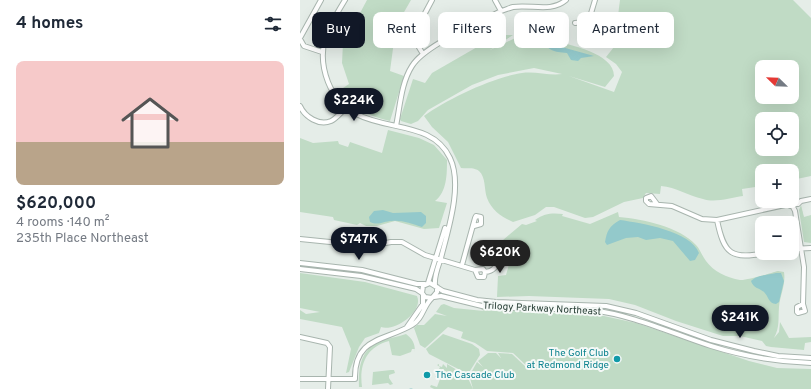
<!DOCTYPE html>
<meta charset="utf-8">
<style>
:root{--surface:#fff;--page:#f6f6f7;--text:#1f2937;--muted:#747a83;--line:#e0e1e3;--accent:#111827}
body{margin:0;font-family:Overpass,sans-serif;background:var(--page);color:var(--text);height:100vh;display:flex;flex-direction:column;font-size:15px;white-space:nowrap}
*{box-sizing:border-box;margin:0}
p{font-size:13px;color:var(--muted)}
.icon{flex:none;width:22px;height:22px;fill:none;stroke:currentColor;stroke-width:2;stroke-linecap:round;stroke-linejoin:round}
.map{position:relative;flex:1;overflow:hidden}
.details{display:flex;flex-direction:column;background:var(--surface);width:300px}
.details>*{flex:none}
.hud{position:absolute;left:12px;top:12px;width:380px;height:36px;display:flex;gap:8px}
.needle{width:26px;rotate:293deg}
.tools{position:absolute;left:455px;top:60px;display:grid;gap:8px}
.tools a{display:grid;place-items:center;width:44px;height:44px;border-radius:8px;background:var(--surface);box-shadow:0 4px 16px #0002;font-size:20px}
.price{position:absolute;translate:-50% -34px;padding:0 9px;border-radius:14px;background:var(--accent);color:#fff;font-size:13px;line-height:26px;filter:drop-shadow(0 1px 2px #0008)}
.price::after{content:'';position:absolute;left:50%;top:24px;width:12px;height:9px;margin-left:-6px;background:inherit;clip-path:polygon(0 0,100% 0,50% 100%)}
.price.active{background:#222;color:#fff}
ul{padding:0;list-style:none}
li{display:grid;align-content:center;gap:8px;height:212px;padding:0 16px}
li+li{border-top:1px solid var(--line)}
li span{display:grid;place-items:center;height:124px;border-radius:8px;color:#555}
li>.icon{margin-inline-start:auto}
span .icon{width:72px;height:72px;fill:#fffc;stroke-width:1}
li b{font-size:17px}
h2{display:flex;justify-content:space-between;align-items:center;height:48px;padding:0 16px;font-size:17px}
.tag{padding:0 14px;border-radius:8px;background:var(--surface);box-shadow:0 4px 16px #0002;font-size:14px;line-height:36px}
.tag.active{background:var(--accent);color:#fff}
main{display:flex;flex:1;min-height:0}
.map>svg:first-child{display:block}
.green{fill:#c0dbc5;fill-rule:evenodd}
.water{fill:#93c9cb}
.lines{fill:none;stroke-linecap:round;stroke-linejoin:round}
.stream{stroke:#93c9cb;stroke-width:1}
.minor-casing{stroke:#a8b5ae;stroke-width:6}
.minor{stroke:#fff;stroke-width:4}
.culture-dot{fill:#0f9aa8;stroke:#f5f9f7;stroke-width:1.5}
.labels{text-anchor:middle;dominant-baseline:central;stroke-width:4;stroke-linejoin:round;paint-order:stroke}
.street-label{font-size:10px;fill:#263d34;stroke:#f5f9f7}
.culture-label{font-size:10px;fill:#0d838f;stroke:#f5f9f7;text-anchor:end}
</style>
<main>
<section class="details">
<h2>4 homes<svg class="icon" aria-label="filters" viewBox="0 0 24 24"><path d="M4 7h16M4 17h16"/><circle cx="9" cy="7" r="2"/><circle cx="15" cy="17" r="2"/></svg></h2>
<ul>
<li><span style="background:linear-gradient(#f6c9c9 65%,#b9a48a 0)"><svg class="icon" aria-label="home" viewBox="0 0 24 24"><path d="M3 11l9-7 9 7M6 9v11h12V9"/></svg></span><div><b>$620,000</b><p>4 rooms · 140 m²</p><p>235th Place Northeast</p></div></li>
</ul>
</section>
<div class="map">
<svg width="511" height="389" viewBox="0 0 511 389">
<rect width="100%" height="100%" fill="#e5ede8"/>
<path class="green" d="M67 0H111L96 26 90 71 104 76 90 121C69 116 52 109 37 92L49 84 42 63 43 43H44Z
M320 0H493L511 18V176L492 180V171H462V186L442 189 443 196C430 198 415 203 403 199 388 196 376 187 361 186L360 194 346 193 343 198 324 202 293 217 285 218 254 207H246L235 215 213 222C202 217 192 211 187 198 184 190 186 177 179 171 174 167 166 169 161 168L148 142 132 127 124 116C147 99 194 77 222 73 235 71 250 76 262 74L234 68 198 75 172 85 128 110 118 121 111 124 101 121 100 119 113 79 125 83 132 73 198 35H213L190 50 230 31 251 33V40C270 45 314 53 314 76L305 87 269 76 314 92 322 72 316 64 306 57 314 47ZM462 67H492V97H462ZM462 119H492V149H462Z
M88 130 119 138 134 145 147 160C147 174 147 192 135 201L147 203 139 228 124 229 95 221 77 226H66L60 223 57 225 34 220 33 217 0 212V138L13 143 38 141 39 144 48 147 50 142 82 153Z
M501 205 504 217 511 215V243L504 242 499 210Z
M318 212 319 217C343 219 380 227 396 245 400 249 402 256 406 261 413 271 427 278 440 280 445 281 471 273 478 271L484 272C486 285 480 295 479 307 478 319 480 327 474 338L479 332 480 322 489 338 511 337V342L505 343 504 350 471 347 466 346 462 341 440 336H423L376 321 335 305 309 299 229 296 197 297 198 276 206 275 210 261H213L214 246 205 243 203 240 222 224 226 225 237 221 235 220C245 213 252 213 263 214L262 216 290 224Z
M0 273 65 282 117 296C124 311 95 332 81 327L79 333 65 338 59 347 49 372 46 373 51 349 42 327 0 319V310L6 314 20 312 0 308Z
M144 304 154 308 184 311 181 309 304 316 336 323 449 361 477 368 511 369V389H134L130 387 131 385 137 387 140 379 135 377 140 367 137 365 139 364V366L142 367 143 364 147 368V364L167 376 173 389 170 378 171 374 173 375 172 371 177 362 183 367 178 361 188 353H196L201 358 198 353 212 354 227 368 228 367 213 353 187 351 175 343 161 338 163 332 148 327 125 348 120 345 114 328 117 325H124L135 314 147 316 136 312 141 305Z
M106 334C112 339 115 342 115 353V349H112L111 352 100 356 92 355 89 341C66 347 59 365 62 387H59C58 368 61 348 81 341 89 338 97 337 106 334Z
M143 334 172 344 179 349 180 355 168 374 129 354 126 349Z
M91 370H94L95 373 89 375V378L93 384 90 385 88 383 72 385 73 372Z"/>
<path class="water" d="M243 38 251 44 294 56 281 58 278 61 271 60 267 53C253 52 250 51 241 40Z
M83 210 93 213 121 212 126 216V223L122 227C112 224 102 220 92 221 83 221 79 226 70 222L69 217 74 211Z
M320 220C341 223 391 231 399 253L395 260 390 261 373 241 360 238 346 240 338 237 326 238 307 245 305 242C307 231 309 226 320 220Z
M476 273H481L484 281 479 302 476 304C468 303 469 297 464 292 459 288 453 288 451 281 456 275 468 275 476 273Z"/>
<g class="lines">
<path class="stream" d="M110 389H112"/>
<defs>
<path id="minor" d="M45 0C28 28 15 48 28 82 52 143 127 109 150 158 163 185 148 230 141 258 138 267 134 276 135 285
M195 0 201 11
M284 22 291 33 302 36
M275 23 284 22 289 20 295 0
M0 38 21 0
M0 39 4 46 22 52
M123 54 115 41V32L132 0
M0 106C5 117 19 126 31 121 37 118 41 112 46 108
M96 126C100 107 101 83 112 66 125 45 177 24 201 11 205 10 209 8 213 7 231 4 251 13 266 0
M357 204 351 196 346 198V201L349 204 372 206 402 219 417 220 494 203 498 204 501 201 511 199
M488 205 493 207 495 211 504 267 503 304 497 307V312L498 313 505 311 503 304
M417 220C424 254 431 260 466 253
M0 239 70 246 91 242H102L125 255 175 270 183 269 185 272 184 277H178L175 270
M492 249 511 248
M0 263 62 270 117 284H125
M162 265 175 218 176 216 181 217V224L174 226
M0 269 61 276 116 289 122 293
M185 272C194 271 196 267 199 259
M128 283 145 228
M137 287V292L132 298 125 297 122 293 123 286 130 283 143 291 177 300 196 302 306 306 336 313 411 340 454 351 478 356 511 358
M134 297 141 296 186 307 291 310C333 315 371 333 411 346 443 356 478 362 511 363
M107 327 123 304V295
M0 337 27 343 30 347 28 389
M0 379H55C54 337 85 341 112 325 123 319 123 306 132 298"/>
</defs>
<use href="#minor" class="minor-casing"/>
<use href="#minor" class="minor"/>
</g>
<g class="culture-dot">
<circle cx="317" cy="359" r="4"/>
<circle cx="127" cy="375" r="4"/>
</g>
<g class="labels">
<g class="street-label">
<text transform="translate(242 309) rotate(3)">Trilogy Parkway Northeast</text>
</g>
<g class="culture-label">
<text x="309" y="353">The Golf Club<tspan x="309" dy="12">at Redmond Ridge</tspan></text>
<text x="135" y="375" text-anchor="start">The Cascade Club</text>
</g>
</g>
</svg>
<div class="tools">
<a><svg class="needle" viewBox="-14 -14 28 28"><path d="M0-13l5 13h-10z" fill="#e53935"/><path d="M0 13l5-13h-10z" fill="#747a83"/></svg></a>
<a><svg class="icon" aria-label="locate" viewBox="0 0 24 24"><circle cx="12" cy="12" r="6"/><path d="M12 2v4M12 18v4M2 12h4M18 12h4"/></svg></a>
<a>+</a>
<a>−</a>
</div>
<b class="price" style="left:54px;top:122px">$224K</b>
<b class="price" style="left:59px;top:261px">$747K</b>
<b class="price active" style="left:200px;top:274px">$620K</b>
<b class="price" style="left:440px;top:339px">$241K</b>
<div class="hud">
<a class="tag active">Buy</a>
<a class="tag">Rent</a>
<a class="tag">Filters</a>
<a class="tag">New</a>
<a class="tag">Apartment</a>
</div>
</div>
</main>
